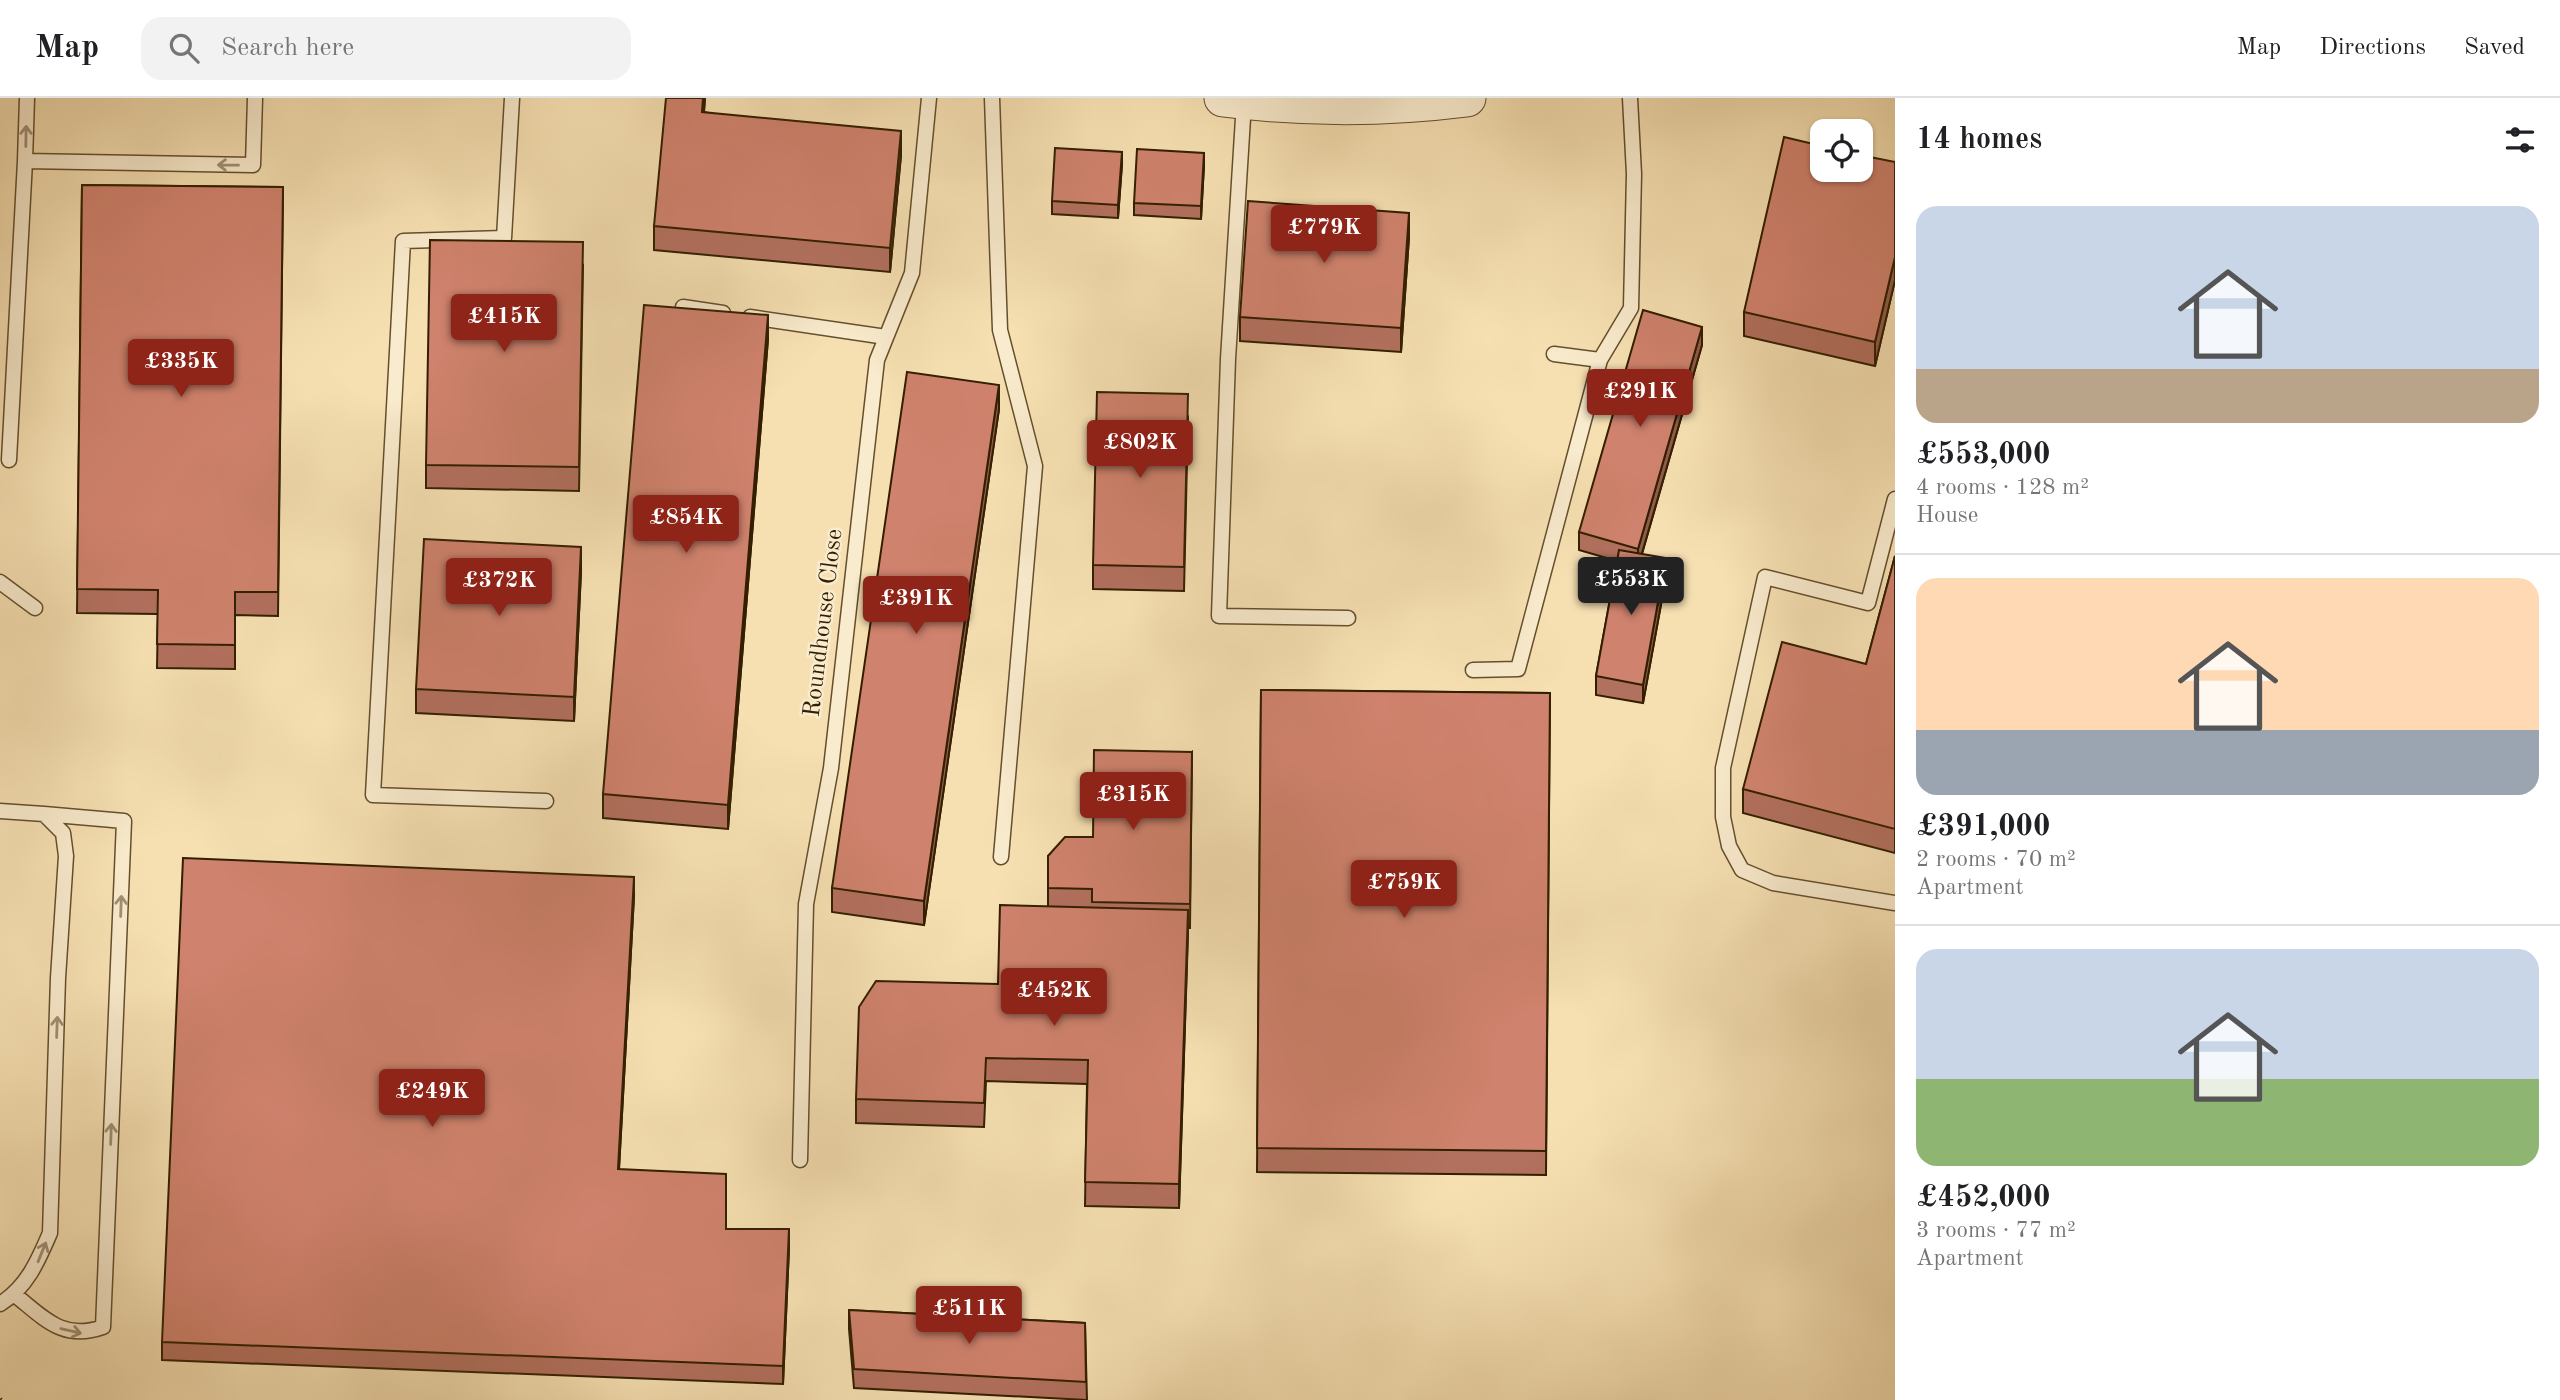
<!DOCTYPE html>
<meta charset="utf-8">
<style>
:root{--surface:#fff;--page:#f2f2f2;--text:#202124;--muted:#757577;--line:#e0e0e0;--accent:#8f2418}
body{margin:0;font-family:"Old Standard TT",serif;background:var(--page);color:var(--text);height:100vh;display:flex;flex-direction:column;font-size:26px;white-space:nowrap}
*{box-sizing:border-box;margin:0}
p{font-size:23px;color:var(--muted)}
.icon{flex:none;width:38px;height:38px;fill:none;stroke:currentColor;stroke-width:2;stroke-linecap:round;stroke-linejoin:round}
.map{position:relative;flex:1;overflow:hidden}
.side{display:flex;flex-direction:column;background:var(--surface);width:665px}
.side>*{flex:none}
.buttons{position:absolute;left:1810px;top:21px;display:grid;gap:14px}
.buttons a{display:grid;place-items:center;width:63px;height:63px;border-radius:14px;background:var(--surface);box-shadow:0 2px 5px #0004;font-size:35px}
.price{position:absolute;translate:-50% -60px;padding:0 16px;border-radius:7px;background:var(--accent);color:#fff;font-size:23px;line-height:46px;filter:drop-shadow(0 2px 4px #0008)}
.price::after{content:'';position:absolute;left:50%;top:42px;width:21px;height:16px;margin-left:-10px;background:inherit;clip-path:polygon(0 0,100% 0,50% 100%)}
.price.on{background:#222;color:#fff}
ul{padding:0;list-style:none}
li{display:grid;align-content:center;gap:14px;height:371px;padding:0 21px}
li+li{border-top:2px solid var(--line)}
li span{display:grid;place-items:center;height:217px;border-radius:21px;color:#555}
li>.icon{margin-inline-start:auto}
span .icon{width:126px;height:126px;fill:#fffc;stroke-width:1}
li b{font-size:30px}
h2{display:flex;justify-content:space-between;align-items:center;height:84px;padding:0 21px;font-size:30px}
header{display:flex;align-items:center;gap:42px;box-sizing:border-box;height:98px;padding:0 35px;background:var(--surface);border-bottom:2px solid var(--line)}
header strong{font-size:33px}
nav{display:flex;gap:38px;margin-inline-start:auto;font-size:24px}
.search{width:490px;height:63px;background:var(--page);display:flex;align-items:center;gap:18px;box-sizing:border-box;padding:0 24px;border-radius:21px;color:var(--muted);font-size:26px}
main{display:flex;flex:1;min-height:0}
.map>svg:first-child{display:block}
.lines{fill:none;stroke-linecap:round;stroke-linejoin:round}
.service-casing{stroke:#644f2c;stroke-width:17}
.tertiary-casing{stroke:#644f2c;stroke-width:39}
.path{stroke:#331f00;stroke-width:4.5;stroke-dasharray:2 3.5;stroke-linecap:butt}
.service{stroke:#f9ebcd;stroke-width:14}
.tertiary{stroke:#f9ebcd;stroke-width:37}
.wall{fill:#b2705e;stroke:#331f00;stroke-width:2}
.shaded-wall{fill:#915b4c;stroke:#331f00;stroke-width:2}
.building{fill:#cf826d;stroke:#331f00;stroke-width:2}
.oneway{stroke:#a08f71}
.labels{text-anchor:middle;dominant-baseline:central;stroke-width:5;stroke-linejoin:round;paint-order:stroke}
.street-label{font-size:24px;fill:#331f00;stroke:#f9ebcd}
</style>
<header>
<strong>Map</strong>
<div class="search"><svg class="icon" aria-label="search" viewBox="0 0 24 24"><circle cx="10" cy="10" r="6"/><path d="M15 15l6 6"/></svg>Search here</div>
<nav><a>Map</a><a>Directions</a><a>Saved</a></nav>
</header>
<main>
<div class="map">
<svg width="1895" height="1302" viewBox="0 0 1895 1302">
<rect width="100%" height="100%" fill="#f6e0b2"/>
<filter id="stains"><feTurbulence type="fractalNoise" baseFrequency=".00286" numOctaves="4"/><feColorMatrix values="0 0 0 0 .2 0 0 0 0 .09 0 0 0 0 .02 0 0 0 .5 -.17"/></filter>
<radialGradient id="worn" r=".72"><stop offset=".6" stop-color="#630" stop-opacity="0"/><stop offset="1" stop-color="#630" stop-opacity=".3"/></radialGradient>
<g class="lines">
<defs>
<path id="service" d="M27 0 25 63 253 67 255 0
M512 0 504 140 403 143 373 697 546 703
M992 0 1000 232 1035 368 1001 759
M1244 4 1228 261 1219 518 1348 520
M683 209 723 215
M750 219 886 239
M1554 256 1600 262
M9 362 25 63
M1895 401 1868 505 1765 479 1723 670V719L1729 748 1742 772 1773 785 1895 805
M0 484 35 510
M1473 572 1518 571 1600 262 1631 210 1634 76 1630 0
M0 713 44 716 63 735 66 758 58 880 50 1135C38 1163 27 1189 0 1206
M800 1062 806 806 831 670 877 262 912 175 929 0
M15 1197C45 1221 63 1243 103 1229L124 723 44 716"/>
<path id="tertiary" d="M1223 0C1302 10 1388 10 1467 0"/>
</defs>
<use href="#service" class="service-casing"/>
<use href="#tertiary" class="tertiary-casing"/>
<path class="path" d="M0 1301 1 1302"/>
<use href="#service" class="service"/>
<use href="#tertiary" class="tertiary"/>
</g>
<path class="wall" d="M705 0 704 14 901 57 890 174 654 152V128Z
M1895 64V182L1875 268 1744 238V214Z
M1122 66 1118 120 1052 116V103Z
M1204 67 1201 121 1134 117V105Z
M82 87 283 89 278 518 235 517V571L157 570 158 516 77 515Z
M1409 139 1401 254 1240 243V219Z
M583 168 579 393 426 390V367Z
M768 241 728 731 603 720V696Z
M1702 247 1642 456 1666 479 1643 605 1596 597V578L1617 463 1579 452V434Z
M999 311 924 827 832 814V790Z
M1188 320 1184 493 1093 491V467Z
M1895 458V755L1743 715V691L1866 566Z
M581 473 574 623 416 615V591Z
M1261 592 1550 595 1546 1077 1257 1074Z
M1192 654 1190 830H1188L1179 1110 1085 1108 1087 986 986 983 984 1029 856 1025V1001L998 886 1048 808V758L1093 739Z
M634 798 619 1071 726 1131 789 1150 783 1286 162 1262V1244Z
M849 1212 1085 1225 1087 1302 854 1290 849 1231Z"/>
<path class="shaded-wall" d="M703 0H705L702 38V14Z
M901 33V57L890 174V150Z
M1122 54V66L1118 120V107Z
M1204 55V67L1201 121V108Z
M1409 115V139L1401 254V230Z
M1895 159V182L1875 268V244Z
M768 217V241L728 731V707Z
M1702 229V247L1638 469V451Z
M999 287V311L924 827V803Z
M581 449V473L574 623V599Z
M1666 460V479L1643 605V587Z
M634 779V798L618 1089V1071Z
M1188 812V836L1179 1110V1086Z
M789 1131V1150L783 1286V1268Z"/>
<path class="building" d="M666 0H703L702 14 901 33 890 150 654 128Z
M1784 39 1822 48V72H1860V57L1895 64V159L1875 244 1744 214Z
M1055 50 1122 54 1118 107 1052 103Z
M1137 51 1204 55 1201 108 1134 105Z
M82 87 283 89 278 494H235V547L157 546 158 492 77 491Z
M1248 103 1409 115 1401 230 1240 219Z
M430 142 583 144 579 369 426 367Z
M644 207 768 217 728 707 603 696Z
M1643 212 1702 229 1638 451 1579 434Z
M907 274 999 287 924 803 832 790Z
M1097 294 1188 296 1184 469 1093 467Z
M424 441 581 449 574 599 416 591Z
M1619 452 1666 460 1643 587 1596 578Z
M1895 458V731L1743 691 1782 544 1866 566Z
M1261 592 1550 595 1546 1053 1257 1050Z
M1094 652 1192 654 1190 806 1092 804V791L1048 790V758L1065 739H1093Z
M183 760 634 779 618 1071 726 1076V1131H789L783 1268 162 1244Z
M1000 807 1188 812 1179 1086 1085 1084 1088 962 986 960 984 1005 856 1001 859 909 876 883 998 886Z
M849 1212 1085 1225 1086 1284 854 1271Z"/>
<defs><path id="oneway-shaft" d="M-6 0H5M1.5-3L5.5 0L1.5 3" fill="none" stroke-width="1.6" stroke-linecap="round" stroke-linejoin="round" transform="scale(1.75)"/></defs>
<g class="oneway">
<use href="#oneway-shaft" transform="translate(26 38) rotate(-89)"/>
<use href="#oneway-shaft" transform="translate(228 67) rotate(-179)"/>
<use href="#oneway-shaft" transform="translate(121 808) rotate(-88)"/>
<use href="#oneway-shaft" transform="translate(57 929) rotate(-88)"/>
<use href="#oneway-shaft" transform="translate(111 1036) rotate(-88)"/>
<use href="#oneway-shaft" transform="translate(42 1154) rotate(-68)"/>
<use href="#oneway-shaft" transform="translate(71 1233) rotate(13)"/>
</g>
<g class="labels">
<g class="street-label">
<text transform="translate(824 525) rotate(-83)">Roundhouse Close</text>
</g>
</g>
<rect width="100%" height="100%" filter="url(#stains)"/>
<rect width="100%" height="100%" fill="url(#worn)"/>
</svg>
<div class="buttons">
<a><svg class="icon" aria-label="locate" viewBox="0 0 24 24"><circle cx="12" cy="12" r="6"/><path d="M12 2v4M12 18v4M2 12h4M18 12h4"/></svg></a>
</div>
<b class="price" style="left:1324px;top:167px">£779K</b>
<b class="price" style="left:504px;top:256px">£415K</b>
<b class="price" style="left:181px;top:301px">£335K</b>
<b class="price" style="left:1640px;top:331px">£291K</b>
<b class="price" style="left:1140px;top:382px">£802K</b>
<b class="price" style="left:686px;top:457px">£854K</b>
<b class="price on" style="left:1631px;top:519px">£553K</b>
<b class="price" style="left:499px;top:520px">£372K</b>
<b class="price" style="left:916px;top:538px">£391K</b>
<b class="price" style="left:1133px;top:734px">£315K</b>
<b class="price" style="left:1404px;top:822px">£759K</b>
<b class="price" style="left:1054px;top:930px">£452K</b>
<b class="price" style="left:432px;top:1031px">£249K</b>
<b class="price" style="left:969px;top:1248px">£511K</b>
</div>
<section class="side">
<h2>14 homes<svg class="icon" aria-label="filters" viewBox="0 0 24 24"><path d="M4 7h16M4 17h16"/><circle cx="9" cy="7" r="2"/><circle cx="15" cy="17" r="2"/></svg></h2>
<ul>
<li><span style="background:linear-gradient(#c9d6e8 75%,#b9a48a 0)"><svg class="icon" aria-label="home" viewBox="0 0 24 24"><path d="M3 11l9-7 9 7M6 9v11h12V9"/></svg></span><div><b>£553,000</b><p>4 rooms · 128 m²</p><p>House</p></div></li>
<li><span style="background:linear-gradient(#ffd9b3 70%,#9aa5b1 0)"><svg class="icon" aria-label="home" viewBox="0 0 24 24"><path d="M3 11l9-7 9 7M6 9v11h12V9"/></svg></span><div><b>£391,000</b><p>2 rooms · 70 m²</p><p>Apartment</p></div></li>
<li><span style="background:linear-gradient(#c9d6e8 60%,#8fb573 0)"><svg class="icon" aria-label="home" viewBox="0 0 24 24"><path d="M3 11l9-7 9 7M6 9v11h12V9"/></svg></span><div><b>£452,000</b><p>3 rooms · 77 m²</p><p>Apartment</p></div></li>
</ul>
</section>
</main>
